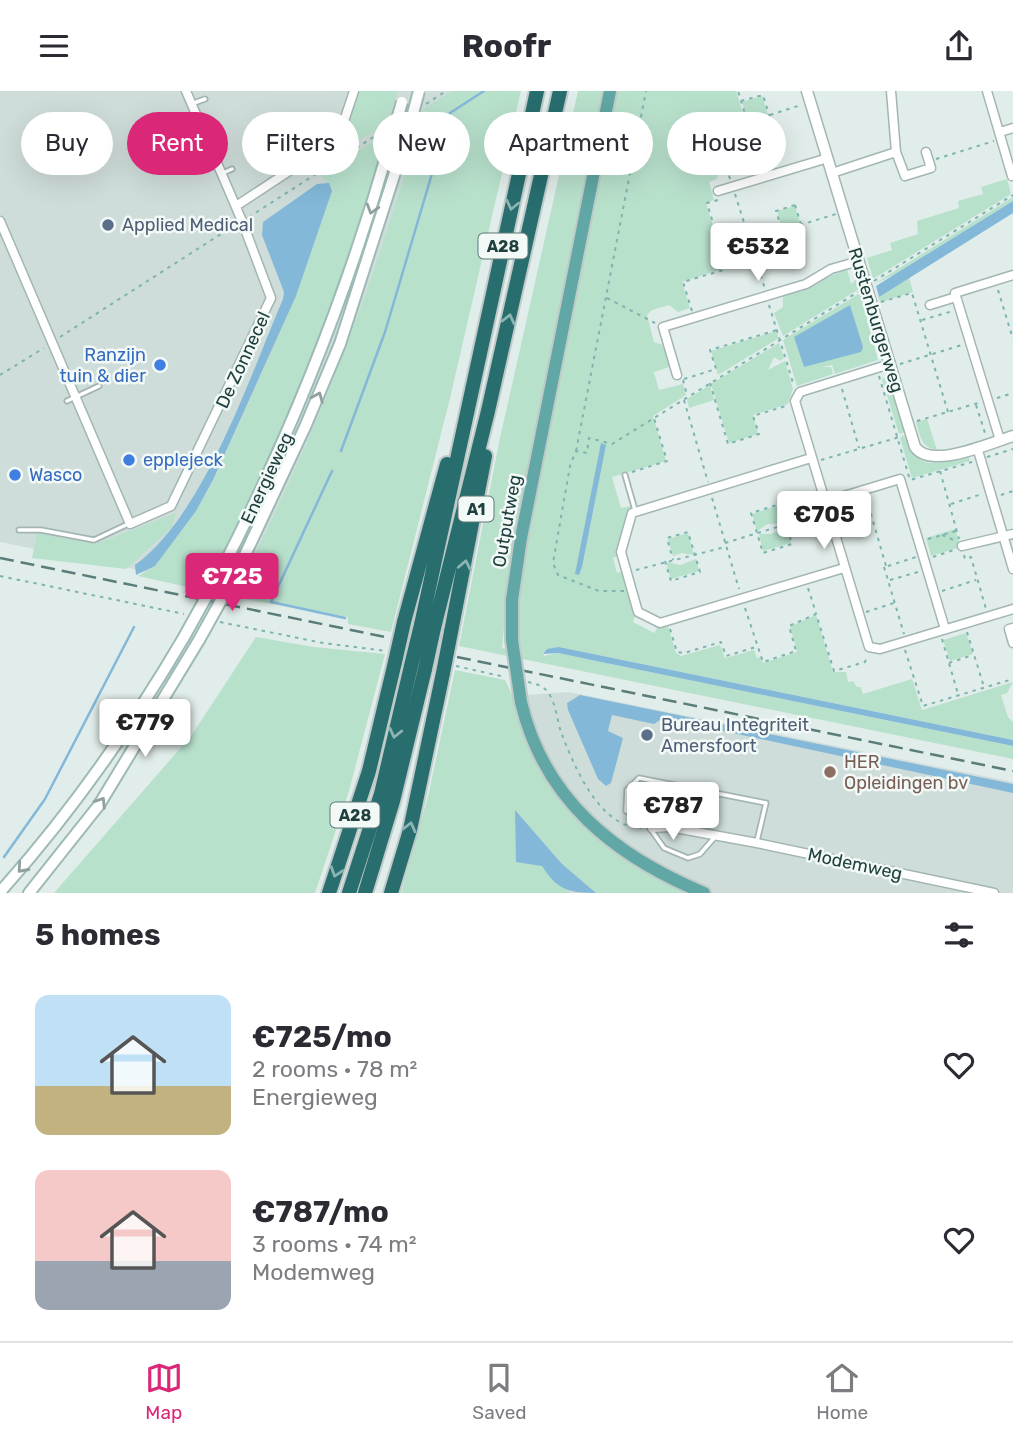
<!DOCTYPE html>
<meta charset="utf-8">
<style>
:root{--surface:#fff;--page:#f7f7f7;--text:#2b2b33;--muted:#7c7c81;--line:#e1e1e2;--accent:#db2777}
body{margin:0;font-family:Rubik,sans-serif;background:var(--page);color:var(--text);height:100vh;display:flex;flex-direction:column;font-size:26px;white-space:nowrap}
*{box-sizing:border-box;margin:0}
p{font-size:23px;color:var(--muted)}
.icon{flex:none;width:38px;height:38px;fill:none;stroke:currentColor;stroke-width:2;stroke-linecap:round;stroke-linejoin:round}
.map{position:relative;height:802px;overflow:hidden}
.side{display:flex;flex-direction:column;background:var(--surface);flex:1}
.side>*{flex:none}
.hud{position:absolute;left:21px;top:21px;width:971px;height:63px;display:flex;gap:14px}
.price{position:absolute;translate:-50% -60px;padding:0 16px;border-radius:7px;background:#fff;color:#222;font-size:23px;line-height:46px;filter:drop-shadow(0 2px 4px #0008)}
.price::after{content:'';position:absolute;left:50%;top:42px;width:21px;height:16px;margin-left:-10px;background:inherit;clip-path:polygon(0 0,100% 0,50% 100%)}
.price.selected{background:var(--accent);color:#fff}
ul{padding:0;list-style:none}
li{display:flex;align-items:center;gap:21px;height:175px;padding:0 35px}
li span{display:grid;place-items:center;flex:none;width:196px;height:140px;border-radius:14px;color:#555}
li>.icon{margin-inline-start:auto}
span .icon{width:84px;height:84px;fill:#fffc;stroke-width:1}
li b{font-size:30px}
h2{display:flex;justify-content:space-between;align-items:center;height:84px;padding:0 35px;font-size:30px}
.chip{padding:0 24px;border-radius:32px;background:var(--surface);box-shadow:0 7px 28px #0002;font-size:24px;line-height:63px}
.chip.selected{background:var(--accent);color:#fff}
header{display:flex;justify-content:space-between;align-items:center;height:91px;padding:0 35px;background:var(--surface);font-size:32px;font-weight:700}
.dock{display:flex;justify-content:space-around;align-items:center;height:98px;border-top:2px solid var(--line);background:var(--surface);font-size:19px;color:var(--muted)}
.dock a{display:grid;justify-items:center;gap:4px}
.dock .selected{color:var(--accent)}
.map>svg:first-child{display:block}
.built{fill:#cfddda}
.green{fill:#b8e1cc;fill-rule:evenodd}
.water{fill:#83b8d8}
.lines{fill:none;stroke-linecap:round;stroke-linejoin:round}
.stream{stroke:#83b8d8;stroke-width:2.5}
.service-casing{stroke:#a3b6b3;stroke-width:7}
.minor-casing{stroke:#a3b6b3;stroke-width:11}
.tertiary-casing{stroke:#a3b6b3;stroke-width:13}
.secondary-casing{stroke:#9ebab6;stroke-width:14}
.primary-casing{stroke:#c0cac9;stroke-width:16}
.motorway-casing{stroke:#c0cac9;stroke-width:18}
.path{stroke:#7eb4af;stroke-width:2;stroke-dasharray:3.5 5;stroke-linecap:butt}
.service{stroke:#fff;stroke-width:3.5}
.minor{stroke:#fff;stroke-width:8}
.tertiary{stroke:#fff;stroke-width:10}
.secondary{stroke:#fff;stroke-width:10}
.primary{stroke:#61a7a5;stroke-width:12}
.motorway{stroke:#286e6f;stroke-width:14}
.rail{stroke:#5a7c7a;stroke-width:2.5;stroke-dasharray:14 7;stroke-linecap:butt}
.secondary-bridge-casing{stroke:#9ebab6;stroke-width:14;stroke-linecap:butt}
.primary-bridge-casing{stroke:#c0cac9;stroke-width:16;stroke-linecap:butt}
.motorway-bridge-casing{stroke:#c0cac9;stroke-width:18;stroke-linecap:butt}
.secondary-bridge{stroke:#fff;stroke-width:10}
.primary-bridge{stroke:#61a7a5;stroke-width:12}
.motorway-bridge{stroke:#286e6f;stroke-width:14}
.oneway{stroke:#8db4b3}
.oneway2{stroke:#8fa09e}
.service-dot{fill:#5c6f8a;stroke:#f2f9f7;stroke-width:2.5}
.shop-dot{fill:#3f7fe0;stroke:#f2f9f7;stroke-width:2.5}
.education-dot{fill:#8d6e63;stroke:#f2f9f7;stroke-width:2.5}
.labels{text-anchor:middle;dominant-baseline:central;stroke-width:5;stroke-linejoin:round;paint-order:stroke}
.shield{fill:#f2f9f7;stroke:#5e7876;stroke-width:2}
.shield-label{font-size:16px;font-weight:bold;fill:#1f403e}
.service-label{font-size:18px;fill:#4e5e75;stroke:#f2f9f7;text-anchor:start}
.street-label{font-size:18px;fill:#1f403e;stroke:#f2f9f7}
.shop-label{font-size:18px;fill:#366cbe;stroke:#f2f9f7;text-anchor:start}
.education-label{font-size:18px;fill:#785e54;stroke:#f2f9f7;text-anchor:start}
</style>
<header><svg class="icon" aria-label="menu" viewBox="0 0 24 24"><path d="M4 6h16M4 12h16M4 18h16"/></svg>Roofr<svg class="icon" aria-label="share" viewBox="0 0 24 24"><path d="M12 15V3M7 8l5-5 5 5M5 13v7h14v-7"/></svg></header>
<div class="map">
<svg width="1013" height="802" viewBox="0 0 1013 802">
<rect width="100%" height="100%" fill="#e1edea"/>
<path class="built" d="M0 0H496L373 526 0 451Z
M569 601 1013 691V802H414L467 608Z"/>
<path class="green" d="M360 0H398L386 34 346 56 342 51Z
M452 0H521L451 303 391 541 348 533V526L233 506C314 351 378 187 423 18Z
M578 0H605L511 464 502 557 522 561 516 534 525 453 616 0H736L747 35 714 45 724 79 718 82 717 88 709 91 714 109 706 112 725 174 722 178 682 191 690 217 678 221 669 214 652 219 647 224 654 251 666 255 672 275 654 281 659 299 683 293 686 304 653 325 666 370 612 386 621 417 631 415 632 418 617 458 618 465 613 467 617 482 621 481 635 525 633 531 654 542 658 536 668 535 676 562 681 565 720 554 725 567 754 559 757 567 761 566 763 572 797 561 790 535 816 524 833 581H846L848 591 853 590 857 596H861L863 603 912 588 922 619 1013 591 1007 602 1001 604 1008 626 1013 631V649L559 556 543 561 544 565 557 562 596 570 1013 655V668L459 555 500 347Z
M762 5 774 43 754 49 742 11Z
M377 48C386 69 369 104 363 125 322 254 271 384 201 499L138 485 155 475 196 420 214 389 296 205 332 100 321 83Z
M1007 88 1011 103 873 188 867 167 892 159 890 152 918 143 917 130 959 117 958 110 983 103 981 96Z
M1013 106V110L898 182 874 193Z
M795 115 804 145 786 150 777 120Z
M847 178 851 193 856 188 859 198 783 245 774 222 783 216V205Z
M909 186 913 201 880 211 878 206Z
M860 202 878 269 835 283 832 274 823 276H831L833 283 797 295 783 249ZM851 216 852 222 805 276 803 275Z
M776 240 779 247 718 284 711 260Z
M779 252 784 267 780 270 774 266 768 279 785 270 793 298 788 313 753 324 758 343 729 352 711 293Z
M889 286 905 341 899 343 882 288Z
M710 294 714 309 689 317 687 308Z
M927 328 937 359C921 357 920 344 916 331Z
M904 345C909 350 910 358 915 364 928 380 952 368 968 363L970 370 912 387 900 347Z
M779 414 784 432 768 433 757 440 752 423Z
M176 422 172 436 126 478 32 467 37 442 96 453Z
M786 435 791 452 763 460 759 443H771Z
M955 438 961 456 931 465 926 447Z
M688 442 694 464 682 462 673 465 668 448Z
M696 468 699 480 671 488 666 471 680 474Z
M966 542 973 563 950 570 943 549Z
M256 546 314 556 385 563 349 700 315 802H54L191 645Z
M455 579 505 589C518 614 525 643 537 668 571 740 622 770 691 802H596L562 773 516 720V770L542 775 571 802H401L429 701Z"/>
<path class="water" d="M329 92 332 100 296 205 213 389 196 420 155 475 136 484 135 474C203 425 248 290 283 208L284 201 262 144 263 131 317 93Z
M1013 110V122L879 206 876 195Z
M850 214 863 256 861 261 804 276 794 246Z
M601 352 606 354 582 476 579 484 575 483Z
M559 556 1013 649V655L596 570 558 562 543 563 547 558Z
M580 604 1013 693V702L663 627 654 633 612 624 608 640 623 647 611 692 606 695 598 688 568 619 567 612Z
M515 719 562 773 596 802C569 802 557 799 542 775L516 771Z"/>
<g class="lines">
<path class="stream" d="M341 360 385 241 450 22 484 0
M332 380 271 511 345 527
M4 766 45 708 134 536"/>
<defs>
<path id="service" d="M194 12 205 8
M294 61 299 72
M223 82 232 78
M67 310 99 295
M625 384 635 419
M19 439H41L94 449 128 433
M715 746 700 763 688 767 664 757 645 730 626 720 627 699 639 687 766 712 757 750"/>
<path id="minor" d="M891 0 896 61
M987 0 1012 85
M1000 41 1013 37
M896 61 905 85 931 77 926 61
M832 82 896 61
M718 100 828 67
M236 115 338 48 354 0
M0 130 130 433 171 415 271 207 242 130 186 0
M930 214 956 206
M890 273 800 301 795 310 869 556 880 558 1013 518
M677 284 663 236 806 193 831 178 859 170
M1000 349 955 202 1013 184
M977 356 1013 478
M811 367 632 422 621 461 638 521 660 532 844 477
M824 411 900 388 945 538
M962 455 1013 443
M1013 537 1009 538 1013 552
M652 737 670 736 757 752 994 802"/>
<path id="tertiary" d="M807 0 915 356C931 379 990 352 1013 345"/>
<path id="secondary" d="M223 476C293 339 348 200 390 52
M238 479 305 336 340 253 408 41
M0 801C71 722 130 638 184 546
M29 802 99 714 199 549"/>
<path id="primary" d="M512 549V509L521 447 610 0
M521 611C544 709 615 765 704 802"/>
<path id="motorway" d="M404 531 447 373
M421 534 537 0
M434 537 488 320 560 0
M451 541 485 365
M329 802 369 680 395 571
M349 802 381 703 411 575
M365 802 393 710 425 578
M391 802 410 739 443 582"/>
</defs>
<use href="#service" class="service-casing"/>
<use href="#minor" class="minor-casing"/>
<use href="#tertiary" class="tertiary-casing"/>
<use href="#secondary" class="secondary-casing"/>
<use href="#primary" class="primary-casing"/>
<use href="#motorway" class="motorway-casing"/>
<path class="path" d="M741 10 763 4 775 44 753 51 749 37
M426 13 446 0
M770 24 801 14
M936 68 994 50
M730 88 717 46 749 36 738 0
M735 103 765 198
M795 114 805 146 786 151 776 120Z
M249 126 383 40
M751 149 836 123
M720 153 748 145
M874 190 1013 104
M998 199 1013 248
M607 207 655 232
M881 211 912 202 948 321
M769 214 794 295
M692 220 683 191 727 178 707 112 718 109
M922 229 953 220
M60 246 235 134
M900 273 962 254
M0 284 44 257
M879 285 910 389 972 371
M684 288 716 278 710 259 777 239
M683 289 687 304
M710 292 728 353 759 343 753 325 789 314
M842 298 859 357
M997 307 1013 302
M684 309 708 391
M976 314 986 345
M917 330 978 312
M576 360 646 0
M987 366 1013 358
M821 369 903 345
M940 380 959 448
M632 381 667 370 654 327
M1001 404 1013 400
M866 406 886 475
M712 407 739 498
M780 413 792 453 763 462 751 422Z
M951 413 982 403
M942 444 956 450
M928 448 956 440
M725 452 820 423
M964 464 965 468 971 466 986 518
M933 466 954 459
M665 470 671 490 700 481 688 441 667 447 673 469
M888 475 916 466
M884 476 904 543
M636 479 725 456
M0 485 184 523
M890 489 918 481
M808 497 816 522
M624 500H599L558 484 553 472 570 375 576 360 587 362 589 347 612 353 858 201
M942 500 976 489
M745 517 763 571 796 560 789 535 816 523 834 580 865 571 867 566
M866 521 894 512
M220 531 323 552 387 560
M670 538 677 561 684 562 721 551 726 565 756 556
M967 541 984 596
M942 548 958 603
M905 559 923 615 1013 588
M949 572 973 564
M456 575 505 586
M528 591C535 593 542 594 547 600 556 611 557 629 561 641 574 675 599 736 641 737"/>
<use href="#service" class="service"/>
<use href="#minor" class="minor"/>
<use href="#tertiary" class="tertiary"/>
<use href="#secondary" class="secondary"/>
<use href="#primary" class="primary"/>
<use href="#motorway" class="motorway"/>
<path class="rail" d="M0 467 390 547
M457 566 1013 680"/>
<defs>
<path id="secondary-bridge" d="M408 41 419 0
M390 52 402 11
M184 546 223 476
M199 549 238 479"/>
<path id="primary-bridge" d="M512 549 521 611"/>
<path id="motorway-bridge" d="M395 571 404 531
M411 575 421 534
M425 578 434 537
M443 582 451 541"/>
</defs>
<use href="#secondary-bridge" class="secondary-bridge-casing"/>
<use href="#primary-bridge" class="primary-bridge-casing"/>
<use href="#motorway-bridge" class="motorway-bridge-casing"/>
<use href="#secondary-bridge" class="secondary-bridge"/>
<use href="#primary-bridge" class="primary-bridge"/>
<use href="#motorway-bridge" class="motorway-bridge"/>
</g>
<defs><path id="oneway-chevron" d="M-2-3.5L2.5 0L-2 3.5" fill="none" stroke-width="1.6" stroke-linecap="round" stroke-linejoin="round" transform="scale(1.75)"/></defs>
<g class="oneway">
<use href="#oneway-chevron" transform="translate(512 114) rotate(103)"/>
<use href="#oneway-chevron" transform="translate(509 228) rotate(-77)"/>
<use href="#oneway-chevron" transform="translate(465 474) rotate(-79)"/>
<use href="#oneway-chevron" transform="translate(395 642) rotate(103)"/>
<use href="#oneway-chevron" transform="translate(410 736) rotate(-76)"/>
<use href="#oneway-chevron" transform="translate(336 781) rotate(108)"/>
</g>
<g class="oneway2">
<use href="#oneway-chevron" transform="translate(372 118) rotate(107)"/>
<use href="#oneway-chevron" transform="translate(318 306) rotate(-67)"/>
<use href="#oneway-chevron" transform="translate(101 711) rotate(-57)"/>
<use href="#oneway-chevron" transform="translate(22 777) rotate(132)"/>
</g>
<g class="service-dot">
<circle cx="108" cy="134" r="7"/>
<circle cx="647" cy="644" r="7"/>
</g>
<g class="shop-dot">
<circle cx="160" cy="274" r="7"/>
<circle cx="129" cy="369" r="7"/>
<circle cx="15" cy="384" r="7"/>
</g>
<circle class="education-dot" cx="830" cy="681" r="7"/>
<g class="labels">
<g class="shield">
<rect x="478.5" y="142.5" width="49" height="25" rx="5"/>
<rect x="458.5" y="405.5" width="35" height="25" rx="5"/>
<rect x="330.5" y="711.5" width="49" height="25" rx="5"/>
</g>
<g class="shield-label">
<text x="503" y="155">A28</text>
<text x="476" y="418">A1</text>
<text x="355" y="724">A28</text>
</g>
<g class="service-label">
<text x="122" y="134">Applied Medical</text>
<text x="661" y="634">Bureau Integriteit<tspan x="661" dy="21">Amersfoort</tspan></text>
</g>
<g class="street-label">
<text transform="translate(876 229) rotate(73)">Rustenburgerweg</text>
<text transform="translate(243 269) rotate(-65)">De Zonnecel</text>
<text transform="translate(267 387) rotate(-65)">Energieweg</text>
<text transform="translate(507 430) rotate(-80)">Outputweg</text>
<text transform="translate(855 773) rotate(12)">Modemweg</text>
</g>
<g class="shop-label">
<text x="146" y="264" text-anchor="end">Ranzijn<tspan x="146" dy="21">tuin &amp; dier</tspan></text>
<text x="143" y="369">epplejeck</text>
<text x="29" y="384">Wasco</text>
</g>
<g class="education-label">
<text x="844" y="671">HER<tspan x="844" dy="21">Opleidingen bv</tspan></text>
</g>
</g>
</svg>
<b class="price" style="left:758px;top:192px">€532</b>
<b class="price" style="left:824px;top:460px">€705</b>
<b class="price selected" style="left:232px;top:522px">€725</b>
<b class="price" style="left:145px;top:668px">€779</b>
<b class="price" style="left:673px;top:751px">€787</b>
<div class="hud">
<a class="chip">Buy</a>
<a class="chip selected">Rent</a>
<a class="chip">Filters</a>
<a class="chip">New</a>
<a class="chip">Apartment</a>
<a class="chip">House</a>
</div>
</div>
<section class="side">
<h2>5 homes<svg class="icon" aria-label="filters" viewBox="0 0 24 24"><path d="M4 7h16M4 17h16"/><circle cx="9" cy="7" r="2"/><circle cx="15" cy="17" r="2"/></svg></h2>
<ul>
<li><span style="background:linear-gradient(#bfe0f5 65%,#c2b280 0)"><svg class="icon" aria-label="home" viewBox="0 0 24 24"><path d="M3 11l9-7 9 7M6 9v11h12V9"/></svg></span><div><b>€725/mo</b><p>2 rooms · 78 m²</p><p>Energieweg</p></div><svg class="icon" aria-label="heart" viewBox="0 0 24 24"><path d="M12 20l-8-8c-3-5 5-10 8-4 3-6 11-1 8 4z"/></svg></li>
<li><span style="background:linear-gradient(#f6c9c9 65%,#9aa5b1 0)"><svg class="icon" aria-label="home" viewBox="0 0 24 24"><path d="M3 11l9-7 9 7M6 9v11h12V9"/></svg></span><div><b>€787/mo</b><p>3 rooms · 74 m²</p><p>Modemweg</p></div><svg class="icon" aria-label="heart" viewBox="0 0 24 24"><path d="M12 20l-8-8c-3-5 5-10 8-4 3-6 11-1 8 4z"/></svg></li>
</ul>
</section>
<nav class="dock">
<a class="selected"><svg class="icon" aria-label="map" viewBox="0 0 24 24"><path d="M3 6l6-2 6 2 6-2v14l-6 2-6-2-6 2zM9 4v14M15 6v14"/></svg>Map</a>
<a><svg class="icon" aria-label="saved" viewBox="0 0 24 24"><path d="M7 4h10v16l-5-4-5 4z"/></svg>Saved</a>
<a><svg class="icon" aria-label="home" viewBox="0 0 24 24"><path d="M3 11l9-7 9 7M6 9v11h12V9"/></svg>Home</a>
</nav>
